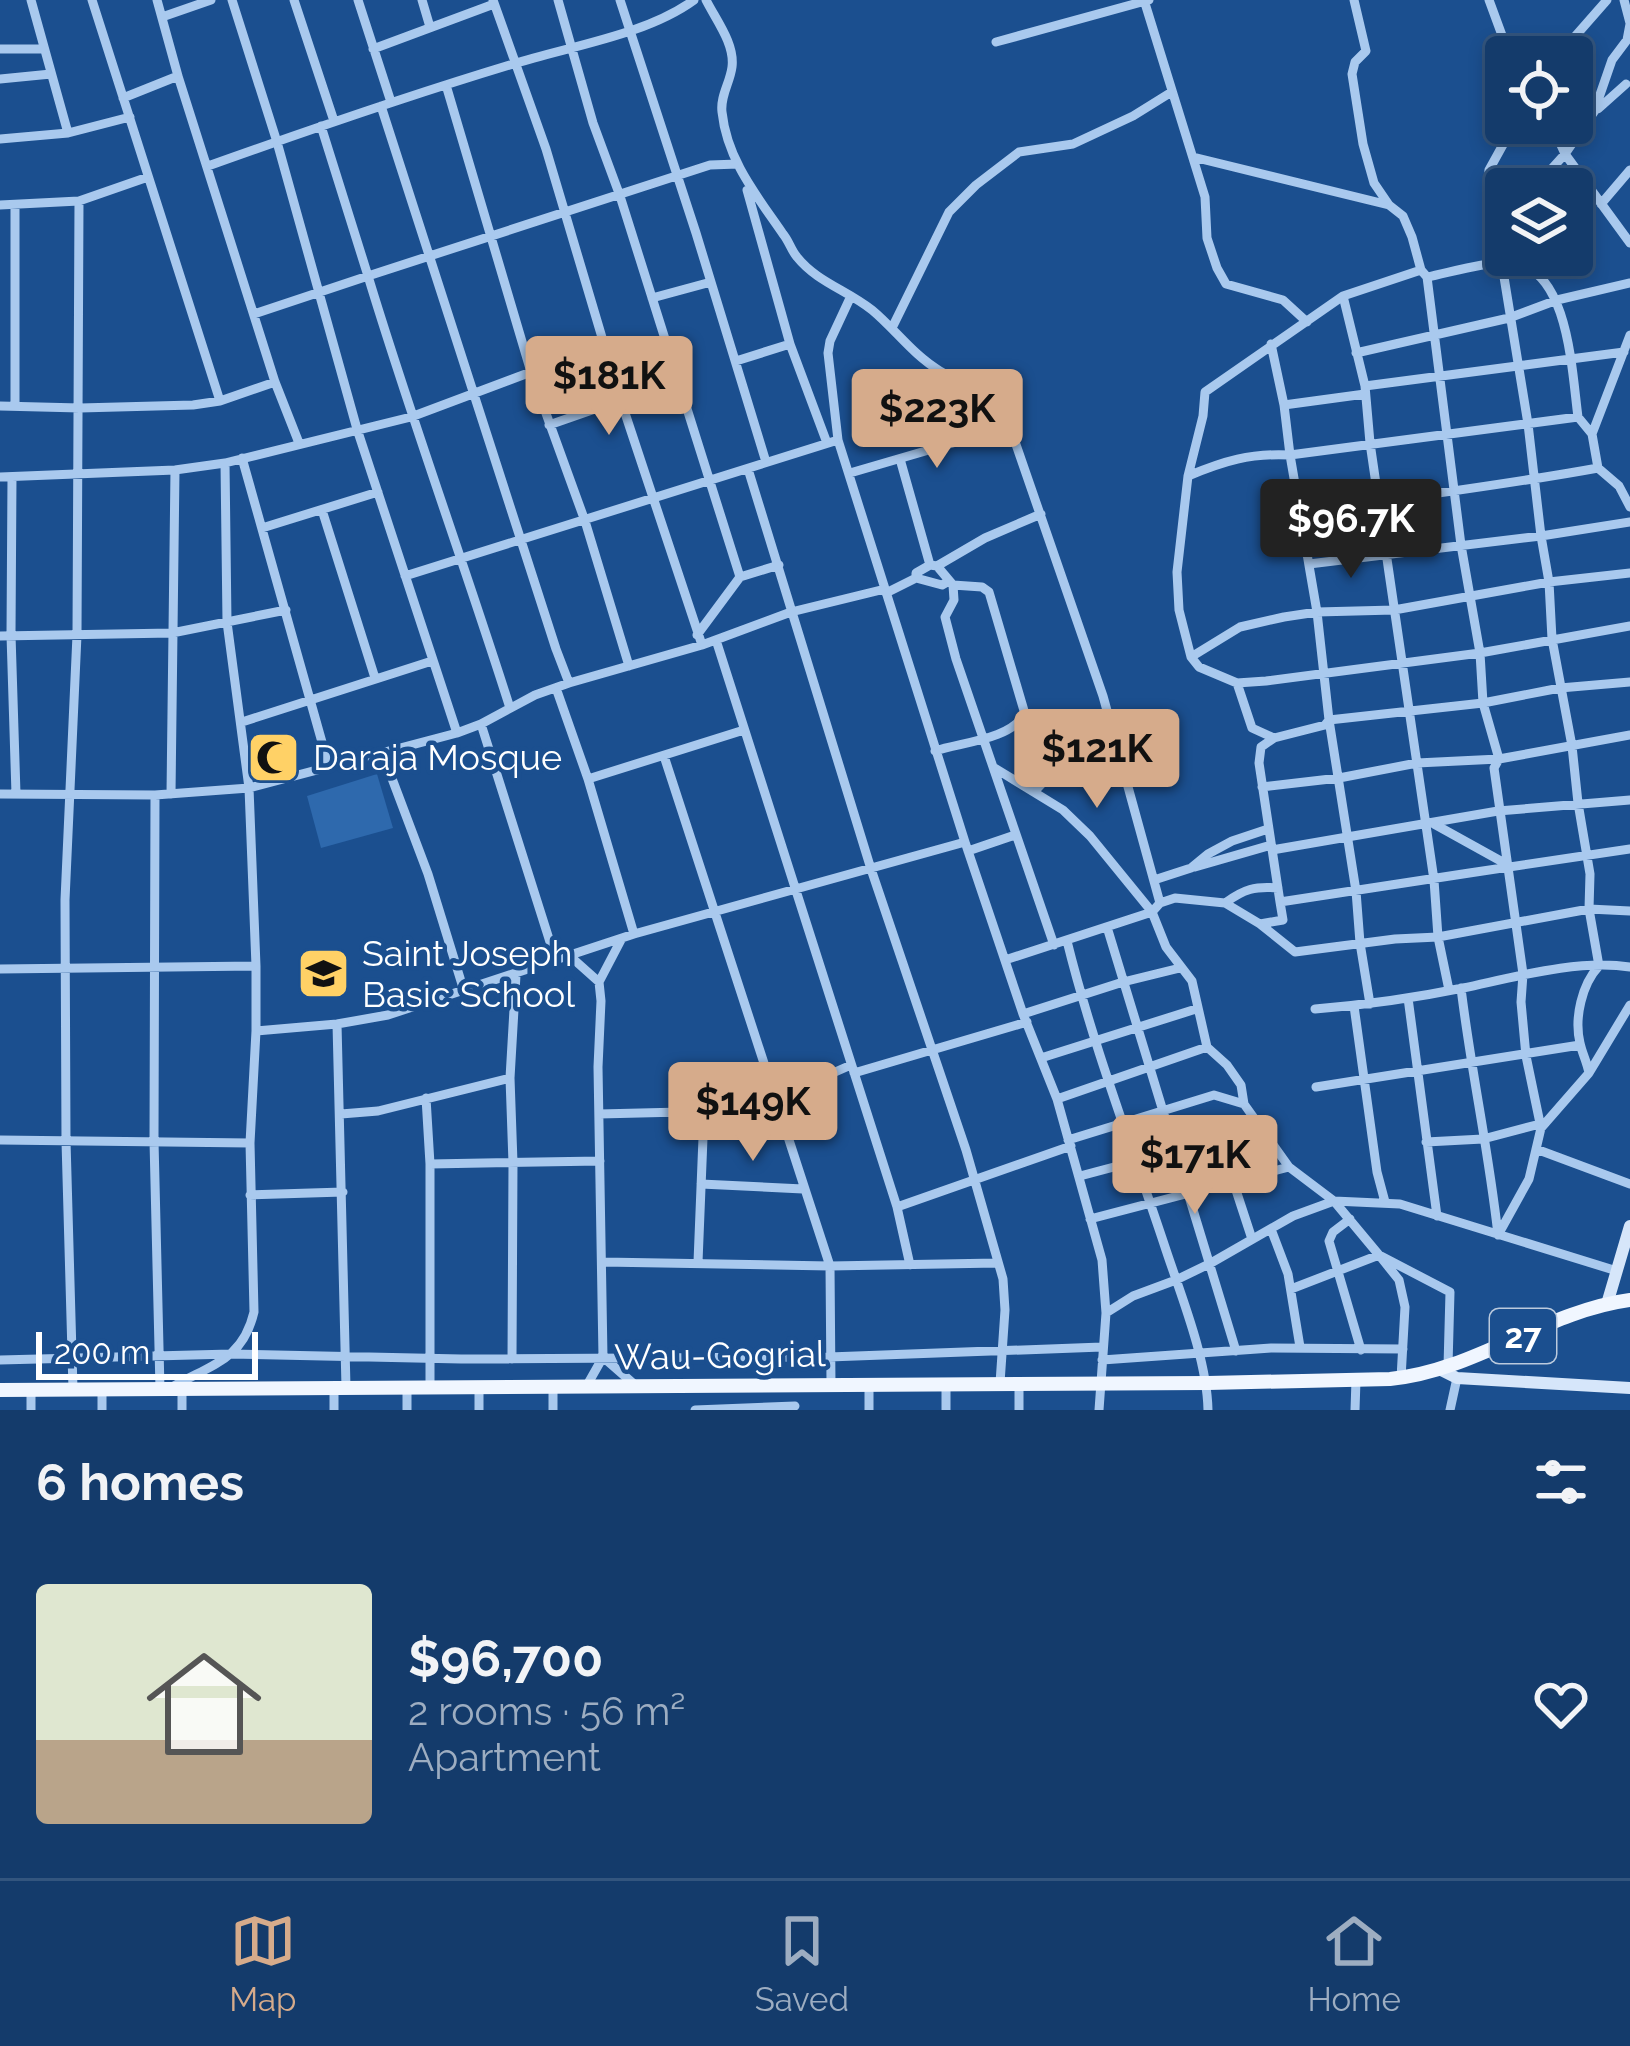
<!DOCTYPE html>
<meta charset="utf-8">
<style>
:root{--surface:#143b6b;--page:#214673;--text:#f1f3f6;--muted:#9dadc1;--line:#33557e;--accent:#d6ab8b}
body{margin:0;font-family:Raleway,sans-serif;background:var(--page);color:var(--text);height:100vh;display:flex;flex-direction:column;font-size:45px;white-space:nowrap}
*{box-sizing:border-box;margin:0}
p{font-size:39px;color:var(--muted)}
.icon{flex:none;width:66px;height:66px;fill:none;stroke:currentColor;stroke-width:2;stroke-linecap:round;stroke-linejoin:round}
.map{position:relative;height:1410px;overflow:hidden}
.details{display:flex;flex-direction:column;background:var(--surface);flex:1}
.details>*{flex:none}
.tools{position:absolute;left:1485px;top:36px;display:grid;gap:24px}
.tools a{display:grid;place-items:center;width:108px;height:108px;border-radius:12px;background:var(--surface);box-shadow:0 6px 18px #0003,0 0 0 3px var(--line);font-size:60px}
.scale{position:absolute;left:36px;bottom:30px;width:222px;box-sizing:border-box;padding-left:12px;border:6px solid #fff;border-top:0;font-size:33px;line-height:42px;white-space:nowrap;color:#fff;-webkit-text-stroke:9px #1b4f8f;paint-order:stroke}
.price{position:absolute;translate:-50% -102px;padding:0 27px;border-radius:12px;background:var(--accent);color:#111;font-size:39px;line-height:78px;filter:drop-shadow(0 3px 6px #0008)}
.price::after{content:'';position:absolute;left:50%;top:72px;width:36px;height:27px;margin-left:-18px;background:inherit;clip-path:polygon(0 0,100% 0,50% 100%)}
.price.current{background:#222;color:#fff}
ul{padding:0;list-style:none}
li{display:flex;align-items:center;gap:36px;height:300px;padding:0 36px}
li+li{border-top:3px solid var(--line)}
li span{display:grid;place-items:center;flex:none;width:336px;height:240px;border-radius:12px;color:#555}
li>.icon{margin-inline-start:auto}
span .icon{width:144px;height:144px;fill:#fffc;stroke-width:1}
li b{font-size:51px}
h2{display:flex;justify-content:space-between;align-items:center;height:144px;padding:0 36px;font-size:51px}
.tab-bar{display:flex;justify-content:space-around;align-items:center;height:168px;border-top:3px solid var(--line);background:var(--surface);font-size:33px;color:var(--muted)}
.tab-bar a{display:grid;justify-items:center;gap:6px}
.tab-bar .current{color:var(--accent)}
.map>svg:first-child{display:block}
.green{fill:#2e69ad}
.lines{fill:none;stroke-linecap:round;stroke-linejoin:round}
.street{stroke:#a9c9ee;stroke-width:9}
.secondary{stroke:#d6e6fa;stroke-width:12}
.primary{stroke:#f0f6ff;stroke-width:14}
.labels{text-anchor:middle;dominant-baseline:central;stroke-width:9;stroke-linejoin:round;paint-order:stroke}
.shield{fill:#1b4f8f;stroke:#bbcadd;stroke-width:3}
.shield-label{font-size:33px;font-weight:bold;fill:#fff}
.poi-label{font-size:36px;fill:#fff;stroke:#1b4f8f;text-anchor:start}
.street-label{font-size:36px;fill:#fff;stroke:#1b4f8f}
</style>
<div class="map">
<svg width="1630" height="1410" viewBox="0 0 1630 1410">
<rect width="100%" height="100%" fill="#1b4f8f"/>
<path class="green" d="M377 774 393 828 321 848 307 796Z"/>
<g class="lines">
<path class="street" d="M31 0 68 133
M92 0 220 401
M157 0 178 76 275 382 299 443
M232 0 277 142 357 429 457 733
M294 0 334 121
M358 0 391 102
M422 0 430 27
M493 0 546 149 620 398 702 645
M558 0 593 123 620 196 740 577 779 565
M620 0 696 233 766 462
M706 0C716 20 735 44 732 67 730 83 720 96 722 112 727 160 757 196 783 234 789 241 791 250 797 257 817 282 847 290 872 310 895 329 913 355 940 371 962 385 985 386 1003 407L1103 696 1160 903 1152 912 1005 960
M1144 0 1205 197 1207 238 1217 268 1226 284 1283 300 1307 322
M1354 0 1366 51 1355 62 1352 74 1363 144 1374 183 1389 205 1403 216 1412 237 1421 270
M1489 0 1510 57
M1624 0 1630 23
M162 17 211 0
M996 42 1149 0
M0 49H44
M373 49 494 4
M1557 57 1607 0
M0 79 51 74
M446 85 531 372 585 521 629 666
M123 98 178 76
M381 106 556 649 569 683
M1598 109 1626 84
M1515 123 1489 170 1488 179 1528 424 1541 536 1549 582 1552 639 1572 746 1578 803 1590 874 1589 909 1599 966C1582 984 1574 1018 1580 1043 1582 1053 1587 1062 1589 1073
M1551 123 1565 154 1630 243
M0 139 68 133 130 117
M1193 157 1389 205
M208 166C309 130 410 95 513 64 570 46 646 35 694 0
M1536 186 1565 154 1594 112 1612 60 1627 40 1630 24
M747 190 790 344
M1601 204 1630 170
M0 205 79 201 148 177
M15 205V406
M1427 277 1461 545 1480 653 1483 703 1499 759 1494 768 1523 974 1521 1002 1526 1056 1541 1128 1529 1179 1498 1235
M851 296 830 341 828 353 838 440 965 842 1023 1014 1057 1099 1102 1260 1106 1313 1099 1410
M1343 296 1365 386 1370 443 1434 880 1438 937 1449 990
M652 298 711 282
M254 314 368 276 321 126
M892 328 949 212 976 185 1019 152 1073 144 1133 116 1170 93
M1630 335 1592 434 1598 468 1619 486 1630 507
M1271 344 1284 405 1290 455 1317 612 1329 720 1356 891 1360 943 1370 1004
M1356 353 1509 318 1557 300 1630 283
M736 361 790 344 827 443
M1365 386 1624 352
M1284 405 1365 394
M0 406 80 408 193 405 220 401 275 382
M1578 417C1572 374 1569 268 1512 263 1487 261 1452 272 1427 277L1421 270 1343 296 1205 392 1203 416 1188 476 1177 572 1179 610 1191 657 1199 667 1237 683 1266 681 1480 653 1630 626
M549 425 678 380
M242 458 329 767
M900 459 930 565
M748 469 871 869 966 1150 1003 1279 1005 1310 1000 1383
M850 473 1011 426
M1188 476C1224 461 1250 453 1290 455L1578 417 1592 434
M0 477 175 470 225 463 411 417 531 372
M12 477 11 635 16 794
M322 510 375 678
M1300 513C1399 498 1500 486 1598 468
M262 528 378 492
M1309 564 1541 536 1630 522
M405 576 838 440
M916 578 942 585 949 581
M953 585 954 600 945 617 956 659 1054 945
M886 593 916 578V573L930 565 937 566 985 538 1041 514
M697 635 740 577
M0 636 172 633 286 610
M716 640 897 1207 910 1265
M1191 657 1240 627 1284 617 1317 612 1394 610 1549 582 1630 573
M1237 683 1252 728 1274 738 1261 747 1259 763 1280 902
M556 688 588 779 634 934
M510 708C464 563 412 421 368 276L710 165 738 164
M242 722 432 661
M481 724 556 961
M1274 738 1325 725 1329 720 1483 703 1560 688 1630 682
M935 751C962 742 1009 740 1025 714L989 592 982 587 953 585 937 566
M382 752 428 874 464 991
M664 756 830 1266 831 1384
M993 767 1063 810 1090 836 1152 912 1166 947 1192 981 1207 1047 1227 1065 1241 1085 1244 1104 1289 1167 1334 1201 1379 1255 1450 1292 1448 1366
M588 779 744 730
M1262 787 1339 778 1417 763 1499 759 1630 735
M1034 792C1059 764 1081 751 1115 737
M0 794 155 795 249 788 457 733 481 724 535 695 569 683 702 645 791 612 885 589
M171 794 175 470
M155 795 154 1141 160 1389
M1434 824 1508 865
M1272 850 1498 811 1630 800
M968 851 1015 835
M1195 867 1271 845
M1154 880 1191 868 1208 854 1232 841 1268 829
M1160 903 1175 898 1225 903 1260 924 1283 920 1280 902C1397 884 1513 866 1630 849
M1225 903C1244 889 1255 886 1278 888
M1260 924 1295 952 1395 939 1438 937 1589 909 1630 911
M1107 927 1236 1351
M1067 941C1093 1046 1132 1147 1166 1250 1182 1298 1207 1360 1208 1410
M571 957 599 982
M0 969 256 966
M1461 988C1471 1071 1489 1152 1498 1235
M1408 998 1437 1216
M1354 1006 1377 1172 1385 1202
M1315 1009C1365 1005 1414 998 1463 988 1515 977 1578 959 1630 967
M1023 1014 1123 982 1180 968
M337 1024 346 1387
M256 1031 337 1024 388 1015 634 934 965 842
M1041 1058 1196 1009
M854 1073 1027 1022
M1316 1087 1580 1045
M426 1098 430 1164V1386
M1057 1099 1207 1047
M341 1114 378 1111 510 1078
M599 1114 723 1111 774 1099 851 1065
M1541 1128 1589 1073 1630 1005
M0 1140 250 1143
M1068 1140 1214 1095 1244 1104
M1426 1142 1483 1139 1540 1124
M1536 1149 1630 1184
M430 1164 600 1161
M1080 1176 1129 1163 1136 1164 1260 1128
M1233 1181 1252 1239
M701 1184 803 1189
M250 1195 343 1192
M897 1207 1071 1146
M1090 1219 1289 1167
M1350 1219 1333 1232 1329 1241 1361 1350
M1271 1229 1288 1274 1300 1347
M603 1262 830 1266 997 1263
M698 1262 704 1113
M1291 1289 1379 1255 1399 1280 1405 1307 1401 1378
M1106 1313 1133 1296 1176 1280 1211 1263 1293 1216 1334 1201 1400 1204 1617 1271
M603 1357 635 1385
M512 1359 513 1163 510 1078 516 975
M0 1360 231 1354 461 1359 829 1357 1102 1347
M1102 1360 1271 1348 1403 1349
M946 1383V1410
M869 1384V1410
M174 1386C213 1364 243 1359 254 1312L250 1143 256 1031V966L249 788 227 622 225 463
M479 1386V1410
M553 1386V1410
M334 1387V1410
M407 1387V1410
M586 1387 603 1357 598 1067 601 1001 599 982 621 940
M73 1389 66 1141 65 900 77 635 79 201
M102 1389V1410
M182 1389V1410
M31 1410V1390
M695 1410 795 1406
M1019 1410V1383
M1355 1410 1356 1380
M1450 1410 1457 1378"/>
<path class="secondary" d="M1607 1304 1630 1226
M1439 1369 1457 1378 1630 1388"/>
<path class="primary" d="M0 1390 1208 1383 1390 1379C1475 1371 1546 1311 1630 1300"/>
</g>
<defs>
<symbol id="mosque-square" viewBox="-11 -11 22 22"><rect x="-9" y="-9" width="18" height="18" rx="4" fill="#ffd166" stroke="#1b4f8f"/><path d="M3.5-4.9A6 6 0 1 0 3.5 4.9A5 5 0 1 1 3.5-4.9Z" fill="#111"/></symbol>
<symbol id="university-square" viewBox="-11 -11 22 22"><rect x="-9" y="-9" width="18" height="18" rx="4" fill="#ffd166" stroke="#1b4f8f"/><path d="M0-5L7-2L0 1L-7-2ZM-4 1L0 2.5L4 1V4Q0 6-4 4Z" fill="#111"/></symbol>
</defs>
<g fill-rule="evenodd">
<use href="#mosque-square" x="244" y="728" width="59" height="59"/>
<use href="#university-square" x="294" y="944" width="59" height="59"/>
</g>
<g class="labels">
<rect class="shield" x="1490" y="1309" width="66" height="54" rx="9"/>
<g class="shield-label">
<text x="1523" y="1336">27</text>
</g>
<g class="poi-label">
<text x="313" y="757">Daraja Mosque</text>
<text x="362" y="953">Saint Joseph<tspan x="362" dy="41">Basic School</tspan></text>
</g>
<g class="street-label">
<text transform="translate(720 1355) rotate(-1)">Wau-Gogrial</text>
</g>
</g>
</svg>
<div class="tools">
<a><svg class="icon" aria-label="locate" viewBox="0 0 24 24"><circle cx="12" cy="12" r="6"/><path d="M12 2v4M12 18v4M2 12h4M18 12h4"/></svg></a>
<a><svg class="icon" aria-label="layers" viewBox="0 0 24 24"><path d="M12 4l9 5-9 5-9-5zM3 14l9 5 9-5"/></svg></a>
</div>
<div class="scale">200 m</div>
<b class="price" style="left:609px;top:438px">$181K</b>
<b class="price" style="left:937px;top:471px">$223K</b>
<b class="price current" style="left:1351px;top:581px">$96.7K</b>
<b class="price" style="left:1097px;top:811px">$121K</b>
<b class="price" style="left:753px;top:1164px">$149K</b>
<b class="price" style="left:1195px;top:1217px">$171K</b>
</div>
<section class="details">
<h2>6 homes<svg class="icon" aria-label="filters" viewBox="0 0 24 24"><path d="M4 7h16M4 17h16"/><circle cx="9" cy="7" r="2"/><circle cx="15" cy="17" r="2"/></svg></h2>
<ul>
<li><span style="background:linear-gradient(#dfe7d0 65%,#b9a48a 0)"><svg class="icon" aria-label="home" viewBox="0 0 24 24"><path d="M3 11l9-7 9 7M6 9v11h12V9"/></svg></span><div><b>$96,700</b><p>2 rooms · 56 m²</p><p>Apartment</p></div><svg class="icon" aria-label="heart" viewBox="0 0 24 24"><path d="M12 20l-8-8c-3-5 5-10 8-4 3-6 11-1 8 4z"/></svg></li>
</ul>
</section>
<nav class="tab-bar">
<a class="current"><svg class="icon" aria-label="map" viewBox="0 0 24 24"><path d="M3 6l6-2 6 2 6-2v14l-6 2-6-2-6 2zM9 4v14M15 6v14"/></svg>Map</a>
<a><svg class="icon" aria-label="saved" viewBox="0 0 24 24"><path d="M7 4h10v16l-5-4-5 4z"/></svg>Saved</a>
<a><svg class="icon" aria-label="home" viewBox="0 0 24 24"><path d="M3 11l9-7 9 7M6 9v11h12V9"/></svg>Home</a>
</nav>
